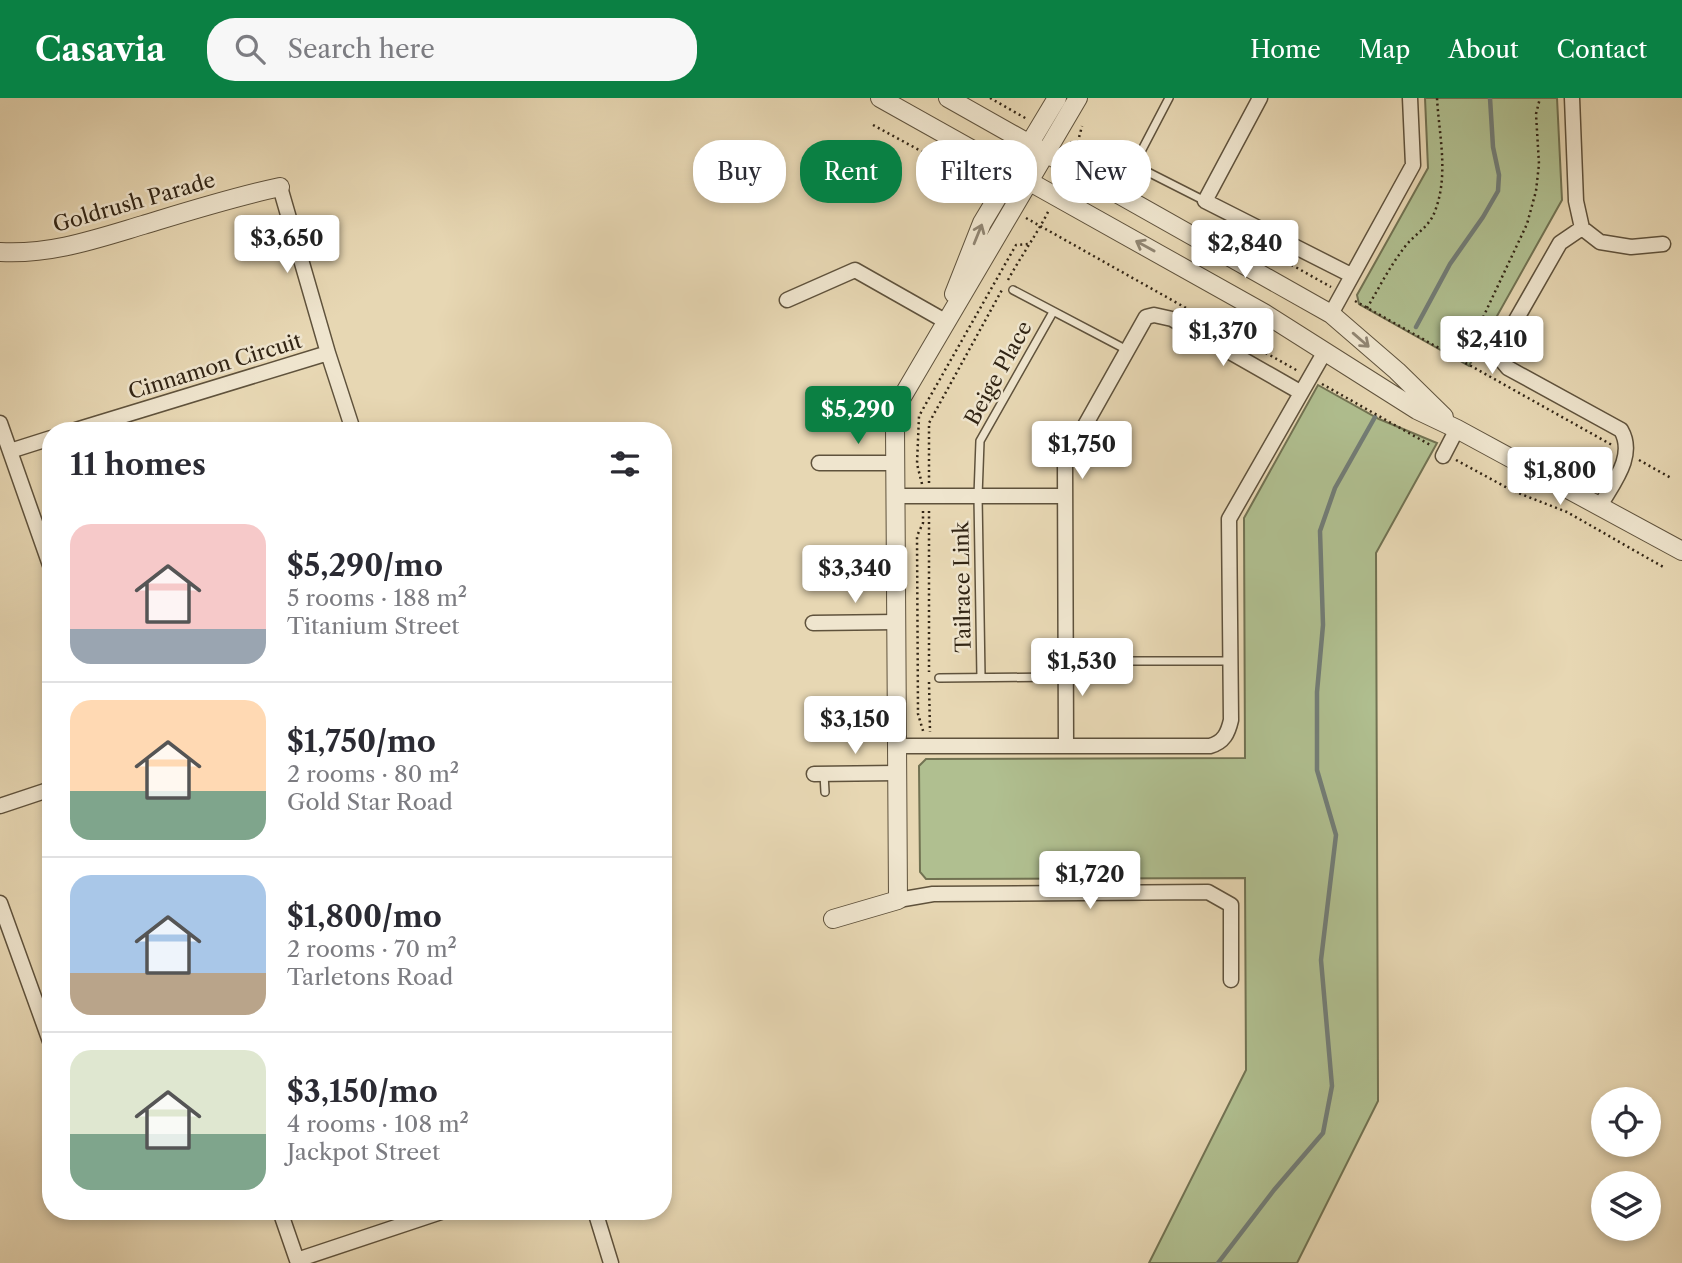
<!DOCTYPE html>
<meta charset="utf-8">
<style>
:root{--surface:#fff;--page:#f7f7f7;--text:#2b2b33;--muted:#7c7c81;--line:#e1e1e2;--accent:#0b8043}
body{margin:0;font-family:"Libre Caslon Text",serif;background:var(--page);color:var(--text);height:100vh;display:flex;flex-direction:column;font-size:26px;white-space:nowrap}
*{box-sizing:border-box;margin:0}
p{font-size:23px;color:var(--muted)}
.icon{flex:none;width:38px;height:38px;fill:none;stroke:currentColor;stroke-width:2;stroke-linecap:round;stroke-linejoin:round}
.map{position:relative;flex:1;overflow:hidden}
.sheet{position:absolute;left:42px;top:324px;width:630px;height:798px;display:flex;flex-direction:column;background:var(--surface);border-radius:28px;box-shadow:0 4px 10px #0003}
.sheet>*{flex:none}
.guide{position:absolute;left:693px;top:42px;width:665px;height:63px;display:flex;gap:14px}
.controls{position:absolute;left:1591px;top:989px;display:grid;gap:14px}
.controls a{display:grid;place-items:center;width:70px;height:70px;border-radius:50%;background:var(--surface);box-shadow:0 4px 10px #0003;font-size:35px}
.price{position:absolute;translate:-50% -60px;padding:0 16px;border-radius:7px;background:#fff;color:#222;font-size:23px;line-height:46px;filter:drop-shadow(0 2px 4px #0008)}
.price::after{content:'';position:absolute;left:50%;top:42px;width:21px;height:16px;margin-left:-10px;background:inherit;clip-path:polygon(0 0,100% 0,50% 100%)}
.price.current{background:var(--accent);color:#fff}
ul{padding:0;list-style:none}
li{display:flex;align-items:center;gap:21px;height:175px;padding:0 28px}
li+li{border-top:2px solid var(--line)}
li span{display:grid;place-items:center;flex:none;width:196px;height:140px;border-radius:21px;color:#555}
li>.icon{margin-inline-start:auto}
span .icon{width:84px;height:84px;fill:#fffc;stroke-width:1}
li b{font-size:30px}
h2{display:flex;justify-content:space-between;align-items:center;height:84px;padding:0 28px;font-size:30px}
.chip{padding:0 24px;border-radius:28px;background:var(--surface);box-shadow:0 4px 10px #0003;font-size:24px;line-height:63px}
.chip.current{background:var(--accent);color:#fff}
header{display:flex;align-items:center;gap:42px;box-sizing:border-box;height:98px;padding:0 35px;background:var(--accent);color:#fff}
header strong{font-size:33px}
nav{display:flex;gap:38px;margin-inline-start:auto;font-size:24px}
.search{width:490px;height:63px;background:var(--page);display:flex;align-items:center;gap:18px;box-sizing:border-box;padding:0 24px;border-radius:28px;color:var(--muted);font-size:26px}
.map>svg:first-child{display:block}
.green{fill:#b0bf90;stroke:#717252;stroke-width:2}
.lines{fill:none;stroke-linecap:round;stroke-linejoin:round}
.stream{stroke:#727d77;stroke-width:4.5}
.service-casing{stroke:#5f523c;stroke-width:10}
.minor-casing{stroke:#5f523c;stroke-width:17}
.tertiary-casing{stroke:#5f523c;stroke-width:20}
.path{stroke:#322515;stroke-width:2.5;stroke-dasharray:2 3.5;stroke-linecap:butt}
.service{stroke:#efe5ce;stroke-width:7}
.minor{stroke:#efe5ce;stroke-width:14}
.tertiary{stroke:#efe5ce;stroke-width:18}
.oneway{stroke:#908572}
.labels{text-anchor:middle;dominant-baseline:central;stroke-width:5;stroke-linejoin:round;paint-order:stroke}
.street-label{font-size:21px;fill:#322515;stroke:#efe5ce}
</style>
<header>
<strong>Casavia</strong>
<div class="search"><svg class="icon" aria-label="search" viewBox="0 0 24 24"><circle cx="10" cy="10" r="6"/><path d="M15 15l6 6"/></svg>Search here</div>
<nav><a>Home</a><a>Map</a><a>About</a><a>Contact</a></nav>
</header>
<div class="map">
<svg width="1682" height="1165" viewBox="0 0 1682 1165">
<rect width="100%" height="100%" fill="#e7d7b3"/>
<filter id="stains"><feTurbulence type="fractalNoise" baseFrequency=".00286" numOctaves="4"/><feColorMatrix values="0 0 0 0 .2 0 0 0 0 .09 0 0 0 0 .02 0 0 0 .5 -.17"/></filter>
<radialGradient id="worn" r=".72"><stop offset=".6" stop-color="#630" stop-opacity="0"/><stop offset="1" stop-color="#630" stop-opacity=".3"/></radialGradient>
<path class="green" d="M1425 0H1557L1562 102 1469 268 1359 206 1357 197 1428 70Z
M1318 287 1379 321 1437 345 1376 455 1378 1003 1297 1165H1149L1246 972 1245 780 926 781 920 774 919 668 926 661 1245 660 1244 420Z"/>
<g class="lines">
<path class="stream" d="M1416 229 1450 166 1483 119 1498 93 1499 77 1493 49 1490 0
M1218 1165 1274 1092 1323 1035 1332 988 1321 862 1336 737 1317 672V594L1323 527 1320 433 1335 390 1375 319"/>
<defs>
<path id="service" d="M1169 0 1134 67 1205 103
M1013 192 1127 252
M1065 563H1231
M981 579 978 398 980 343 1053 214
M939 580 1064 579
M824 676 825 694"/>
<path id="minor" d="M1260 0 1205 103 1351 177
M1572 0 1576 103 1582 130
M280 89 328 255
M1582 130 1560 145 1504 243 1498 258 1508 270 1621 332C1636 358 1613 385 1600 408
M1582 130 1600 144 1631 149 1663 146
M787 202 855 172 945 223
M1331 216 1413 67 1410 0
M0 325 51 470
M76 332 328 255 353 332
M10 353 51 340
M1443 358 1457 331
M819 365H896
M896 398H1064
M813 525 897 524
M897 648H1210C1224 644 1228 635 1231 622L1229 421 1324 255
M1066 648 1065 363 1146 219 1154 217 1172 221 1300 294
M814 676 897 675
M0 708 51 691
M898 802 933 796 1208 794 1231 807V882
M0 805 51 946
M280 1113 298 1165
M595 1113 611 1165
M297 1162 444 1113"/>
<path id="tertiary" d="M880 0 1264 215 1417 312 1457 331 1682 453
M948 0 1331 216 1397 273 1444 319
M0 154C50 157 96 141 143 127 189 113 233 99 280 89
M954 196 982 125 1057 0
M833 821 898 802 895 327 901 301 1078 0"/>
</defs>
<use href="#service" class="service-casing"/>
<use href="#minor" class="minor-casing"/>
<use href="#tertiary" class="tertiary-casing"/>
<path class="path" d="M990 0 1027 21
M873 27 978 84 984 92
M1070 44 1086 53 1094 64
M1075 55 1082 28
M1026 120 1298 273
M1246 148 1274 157 1331 189
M1008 182C1021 158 1037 136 1049 112
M1355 203 1612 347
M1367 210C1379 190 1390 168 1404 150 1414 136 1429 130 1435 113 1449 77 1439 37 1437 0
M1462 264 1527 126 1536 93 1539 66 1536 16 1540 0
M1322 286 1432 348
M1456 362 1513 393 1567 414 1665 470
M1639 362 1671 380
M929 385V325L1003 190
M922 386 917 366 919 318 1016 147 1028 146
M923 413V425L917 438 918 616 924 636
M929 413V574
M929 584 930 634"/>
<use href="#service" class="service"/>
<use href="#minor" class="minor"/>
<use href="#tertiary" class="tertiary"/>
</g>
<defs><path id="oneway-shaft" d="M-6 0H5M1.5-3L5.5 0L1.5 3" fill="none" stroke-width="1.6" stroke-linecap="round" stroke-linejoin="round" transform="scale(1.75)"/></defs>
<g class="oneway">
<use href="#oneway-shaft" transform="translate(978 136) rotate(-68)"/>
<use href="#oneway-shaft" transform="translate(1145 148) rotate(-151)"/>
<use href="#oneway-shaft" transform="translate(1361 242) rotate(41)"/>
</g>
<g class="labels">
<g class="street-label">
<text transform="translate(134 104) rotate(-16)">Goldrush Parade</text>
<text transform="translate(215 268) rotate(-17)">Cinnamon Circuit</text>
<text transform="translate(998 275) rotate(-61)">Beige Place</text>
<text transform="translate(962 489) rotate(-91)">Tailrace Link</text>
</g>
</g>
<rect width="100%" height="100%" filter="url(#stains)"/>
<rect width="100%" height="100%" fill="url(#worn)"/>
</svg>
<div class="controls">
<a><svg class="icon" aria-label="locate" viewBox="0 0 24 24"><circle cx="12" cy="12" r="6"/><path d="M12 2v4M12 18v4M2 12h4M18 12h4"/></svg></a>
<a><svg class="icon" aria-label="layers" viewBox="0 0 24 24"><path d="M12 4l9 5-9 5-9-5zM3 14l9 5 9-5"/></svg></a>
</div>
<b class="price" style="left:287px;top:177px">$3,650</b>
<b class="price" style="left:1245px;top:182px">$2,840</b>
<b class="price" style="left:1223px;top:270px">$1,370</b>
<b class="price" style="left:1492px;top:278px">$2,410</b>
<b class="price current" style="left:858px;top:348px">$5,290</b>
<b class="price" style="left:1082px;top:383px">$1,750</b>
<b class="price" style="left:1560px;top:409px">$1,800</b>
<b class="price" style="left:855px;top:507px">$3,340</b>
<b class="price" style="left:1082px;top:600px">$1,530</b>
<b class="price" style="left:855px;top:658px">$3,150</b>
<b class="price" style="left:1090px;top:813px">$1,720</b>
<div class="guide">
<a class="chip">Buy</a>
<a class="chip current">Rent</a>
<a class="chip">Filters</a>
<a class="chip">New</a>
</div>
<section class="sheet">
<h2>11 homes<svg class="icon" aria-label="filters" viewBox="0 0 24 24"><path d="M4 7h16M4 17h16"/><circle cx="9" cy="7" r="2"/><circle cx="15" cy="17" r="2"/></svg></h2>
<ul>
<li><span style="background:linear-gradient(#f6c9c9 75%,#9aa5b1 0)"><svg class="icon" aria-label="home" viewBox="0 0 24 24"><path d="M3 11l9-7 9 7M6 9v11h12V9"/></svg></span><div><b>$5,290/mo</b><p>5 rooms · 188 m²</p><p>Titanium Street</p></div></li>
<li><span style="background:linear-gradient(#ffd9b3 65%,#7fa58c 0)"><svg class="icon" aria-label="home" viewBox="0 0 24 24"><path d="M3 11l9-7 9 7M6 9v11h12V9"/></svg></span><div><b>$1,750/mo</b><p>2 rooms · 80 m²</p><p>Gold Star Road</p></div></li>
<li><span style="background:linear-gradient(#a9c7e8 70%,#b9a48a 0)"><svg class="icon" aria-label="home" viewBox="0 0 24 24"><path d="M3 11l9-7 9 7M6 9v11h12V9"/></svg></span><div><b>$1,800/mo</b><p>2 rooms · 70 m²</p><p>Tarletons Road</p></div></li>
<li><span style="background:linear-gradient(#dfe7d0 60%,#7fa58c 0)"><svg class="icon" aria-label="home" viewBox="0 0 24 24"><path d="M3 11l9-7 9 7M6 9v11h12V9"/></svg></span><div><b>$3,150/mo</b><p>4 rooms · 108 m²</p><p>Jackpot Street</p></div></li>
</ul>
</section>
</div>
